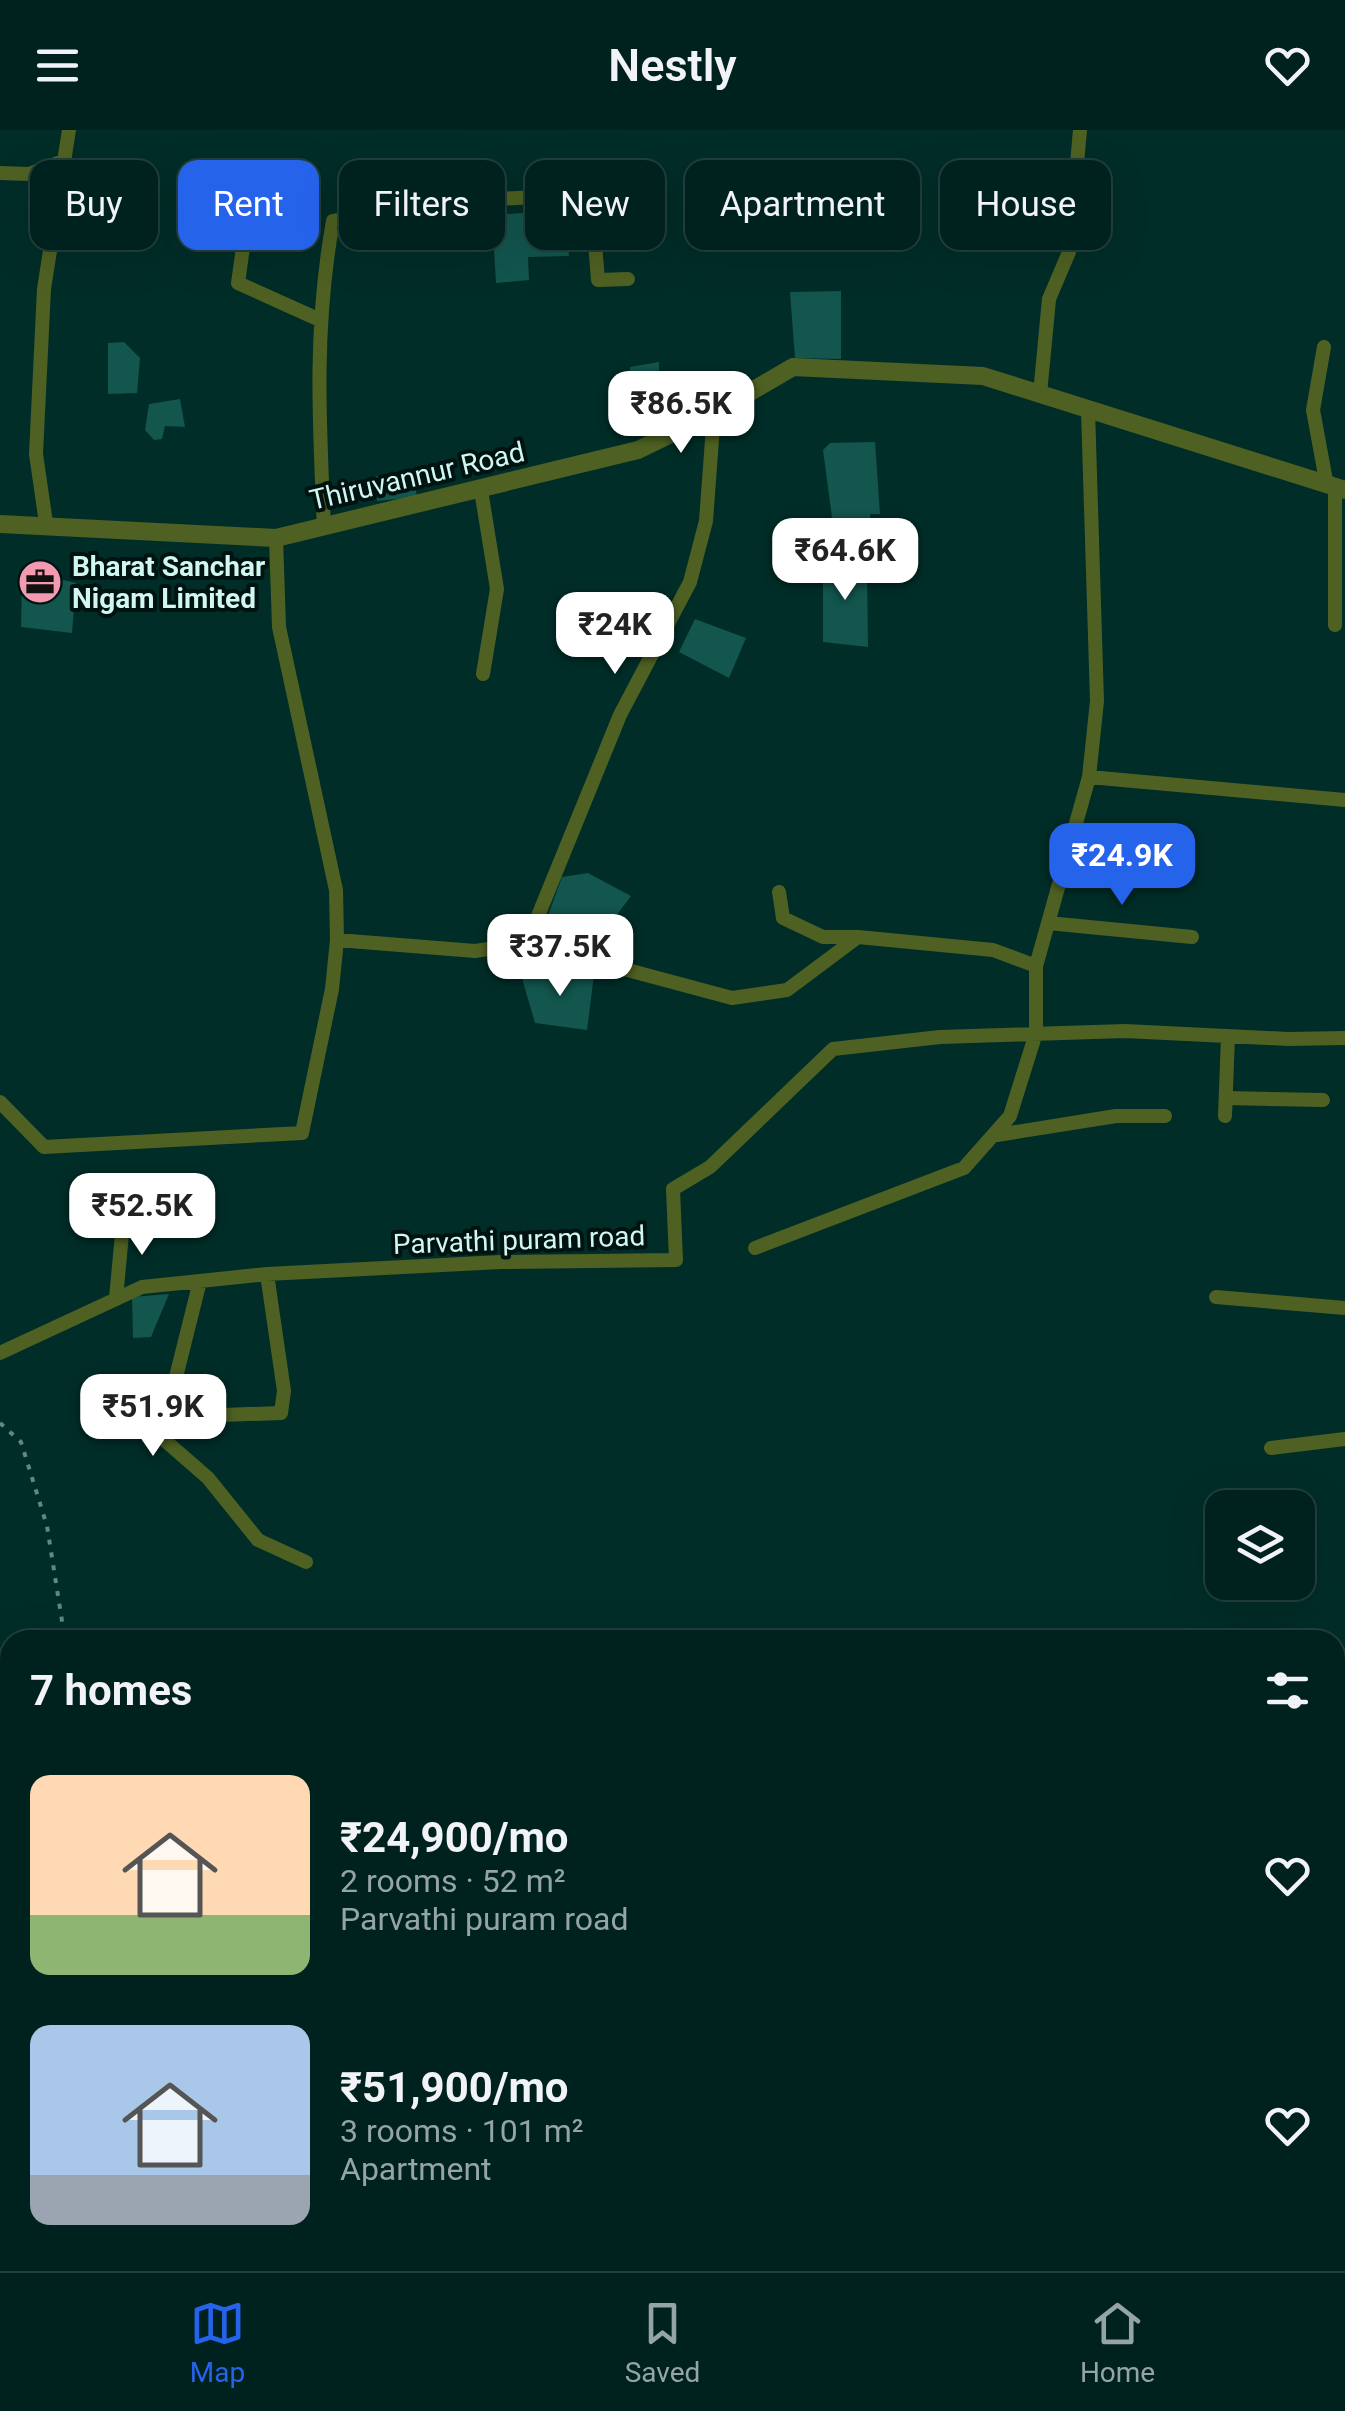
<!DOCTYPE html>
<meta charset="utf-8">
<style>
:root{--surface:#00221e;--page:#0e2f2b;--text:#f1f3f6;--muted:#95a4a4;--line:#223f3c;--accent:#2563eb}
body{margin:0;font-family:Roboto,sans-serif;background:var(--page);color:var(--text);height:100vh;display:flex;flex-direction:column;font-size:38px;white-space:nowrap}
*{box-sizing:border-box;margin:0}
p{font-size:32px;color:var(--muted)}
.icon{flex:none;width:55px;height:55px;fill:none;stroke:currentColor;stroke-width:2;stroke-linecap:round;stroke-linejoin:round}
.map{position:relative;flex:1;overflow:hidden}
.drawer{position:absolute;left:0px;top:1500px;width:1345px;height:642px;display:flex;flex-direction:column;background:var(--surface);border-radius:30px 30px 0 0;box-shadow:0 10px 40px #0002,0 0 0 2px var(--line)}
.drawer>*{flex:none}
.guide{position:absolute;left:30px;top:30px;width:1285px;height:90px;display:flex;gap:20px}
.buttons{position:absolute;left:1205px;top:1360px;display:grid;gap:20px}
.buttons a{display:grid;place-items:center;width:110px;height:110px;border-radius:20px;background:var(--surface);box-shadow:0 10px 40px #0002,0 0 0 2px var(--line);font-size:50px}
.price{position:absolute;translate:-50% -85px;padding:0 22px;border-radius:20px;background:#fff;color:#222;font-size:32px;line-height:65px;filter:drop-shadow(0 2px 5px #0008)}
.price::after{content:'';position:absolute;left:50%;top:60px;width:30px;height:22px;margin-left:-15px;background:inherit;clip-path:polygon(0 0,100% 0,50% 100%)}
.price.active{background:var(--accent);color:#fff}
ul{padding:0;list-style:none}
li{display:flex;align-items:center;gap:30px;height:250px;padding:0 30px}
li span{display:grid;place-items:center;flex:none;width:280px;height:200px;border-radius:20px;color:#555}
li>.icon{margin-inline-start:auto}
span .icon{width:120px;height:120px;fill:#fffc;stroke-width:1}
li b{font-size:42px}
h2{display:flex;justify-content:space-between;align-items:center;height:120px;padding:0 30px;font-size:42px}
.pill{padding:0 35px;border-radius:20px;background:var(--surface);box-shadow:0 10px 40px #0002,0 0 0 2px var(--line);font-size:35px;line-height:90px}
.pill.active{background:var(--accent);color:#fff}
header{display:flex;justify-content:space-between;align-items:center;height:130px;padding:0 30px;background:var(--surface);font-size:45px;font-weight:600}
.dock{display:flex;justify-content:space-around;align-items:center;height:140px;border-top:2px solid var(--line);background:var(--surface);font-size:28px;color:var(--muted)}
.dock a{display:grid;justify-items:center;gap:5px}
.dock .active{color:var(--accent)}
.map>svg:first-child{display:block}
.building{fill:#12564e}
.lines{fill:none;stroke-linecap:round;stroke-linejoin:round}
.path{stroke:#5f8983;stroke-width:4;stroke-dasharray:5 8;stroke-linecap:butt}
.minor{stroke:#4f6122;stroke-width:14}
.tertiary{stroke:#4f6122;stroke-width:18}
.primary{stroke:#7c9a2c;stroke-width:22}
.labels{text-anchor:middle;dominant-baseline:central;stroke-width:8;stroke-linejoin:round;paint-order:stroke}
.street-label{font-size:28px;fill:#d0f7f0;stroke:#001310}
.poi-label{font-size:28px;font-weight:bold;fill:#d0f7f0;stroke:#001310;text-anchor:start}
</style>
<header><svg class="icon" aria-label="menu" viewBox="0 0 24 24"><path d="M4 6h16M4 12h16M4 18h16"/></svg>Nestly<svg class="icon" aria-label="heart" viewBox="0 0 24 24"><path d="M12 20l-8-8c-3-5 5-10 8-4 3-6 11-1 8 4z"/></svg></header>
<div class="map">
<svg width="1345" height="2141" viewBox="0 0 1345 2141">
<rect width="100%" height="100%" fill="#002d28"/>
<path class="building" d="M566 80 569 126 528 127 529 150 496 153 492 85Z
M841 161V229L795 228 790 162Z
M124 212 140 228 137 263 108 264V213Z
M659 232V252L670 251 668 274 629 278 630 237Z
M180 269 185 297 165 296 162 309 154 310 145 300 149 274Z
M875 312 880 384H870V393L833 395 823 320 830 313Z
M374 346H414L417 367 377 371Z
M823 428 867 435 868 517 823 512Z
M55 448 76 453 72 503 21 497 22 449 40 452Z
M695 489 746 508 729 548 679 522Z
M588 743 631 766 592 818 544 796 562 747Z
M521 845H594L587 900 535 893Z
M169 1164 151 1207 133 1208 132 1167Z
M207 2132H264V2141H208Z"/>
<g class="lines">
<path class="path" d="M0 1293 21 1312 47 1396 65 1510"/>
<path class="minor" d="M0 43 29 44 63 31
M246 96 238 153 320 190
M1324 217 1313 280 1327 356
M1040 264 1049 169 1069 122 1080 0
M1335 359V495
M481 360 497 459 483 544
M46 393 36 324 44 159 69 0
M324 397C319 290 314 196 333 91L478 70 591 64 598 150 628 149
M1089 647 1345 670
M779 762 783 788 823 807H857
M1048 793 1192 807
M337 810 475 821 527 813 732 868 787 860 858 807 993 820 1036 836V903L1010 986 964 1038 755 1118
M527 813 620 585 690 452 706 391 714 283
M1036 836 1089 647 1097 571 1088 280
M1226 968 1323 970
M0 972 44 1017 302 1003 332 859 337 810 336 760 279 497 276 408
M1225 986 1228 906
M997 1005 1116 986H1165
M200 1151 161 1307 208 1348 258 1410 306 1432
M1216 1167 1345 1178
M116 1168 124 1083
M0 1223 142 1157 267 1144 501 1132 676 1130 673 1059 710 1037 833 919 940 907 1125 901 1288 909 1345 908
M166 1287 281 1283 284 1261 267 1144
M1271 1318 1345 1309
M0 1693 10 1691
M1335 1905H1345
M0 2088 10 2086
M508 2132 510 2141
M703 2132 708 2141
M924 2132 931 2141
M1223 2132 1224 2141
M878 2141 918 2132"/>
<path class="tertiary" d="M0 394 276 408 638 320 714 283 793 237 983 246 1345 360"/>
<path class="primary" d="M0 2130 5 2141"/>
</g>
<defs>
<symbol id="office-disc" viewBox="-11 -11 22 22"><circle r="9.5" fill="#f29ab0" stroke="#001310"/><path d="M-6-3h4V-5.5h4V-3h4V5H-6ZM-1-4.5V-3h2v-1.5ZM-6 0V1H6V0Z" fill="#111"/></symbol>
</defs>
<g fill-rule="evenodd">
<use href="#office-disc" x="15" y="427" width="50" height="50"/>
</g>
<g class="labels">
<g class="street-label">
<text transform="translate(417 346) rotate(-13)">Thiruvannur Road</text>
<text transform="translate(519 1110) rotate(-2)">Parvathi puram road</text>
</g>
<g class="poi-label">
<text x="72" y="436">Bharat Sanchar<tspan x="72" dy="32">Nigam Limited</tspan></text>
</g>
</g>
</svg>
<div class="buttons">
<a><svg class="icon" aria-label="layers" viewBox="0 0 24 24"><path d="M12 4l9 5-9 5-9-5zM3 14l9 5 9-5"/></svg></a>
</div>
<b class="price" style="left:681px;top:326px">₹86.5K</b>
<b class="price" style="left:845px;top:473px">₹64.6K</b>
<b class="price" style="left:615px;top:547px">₹24K</b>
<b class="price active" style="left:1122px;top:778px">₹24.9K</b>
<b class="price" style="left:560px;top:869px">₹37.5K</b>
<b class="price" style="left:142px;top:1128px">₹52.5K</b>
<b class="price" style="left:153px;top:1329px">₹51.9K</b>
<div class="guide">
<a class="pill">Buy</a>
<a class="pill active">Rent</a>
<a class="pill">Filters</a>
<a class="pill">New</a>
<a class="pill">Apartment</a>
<a class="pill">House</a>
</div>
<section class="drawer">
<h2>7 homes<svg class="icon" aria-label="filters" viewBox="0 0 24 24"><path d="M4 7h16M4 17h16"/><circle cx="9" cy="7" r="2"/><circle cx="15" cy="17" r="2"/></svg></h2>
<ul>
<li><span style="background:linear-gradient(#ffd9b3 70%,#8fb573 0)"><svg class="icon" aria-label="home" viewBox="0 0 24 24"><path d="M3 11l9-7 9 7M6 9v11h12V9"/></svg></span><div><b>₹24,900/mo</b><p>2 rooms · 52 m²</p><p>Parvathi puram road</p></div><svg class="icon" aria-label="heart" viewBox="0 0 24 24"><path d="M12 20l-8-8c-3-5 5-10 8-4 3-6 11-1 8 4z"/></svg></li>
<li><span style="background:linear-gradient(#a9c7e8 75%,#9aa5b1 0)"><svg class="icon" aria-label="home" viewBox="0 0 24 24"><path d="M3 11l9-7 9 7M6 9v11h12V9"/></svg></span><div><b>₹51,900/mo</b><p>3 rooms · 101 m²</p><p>Apartment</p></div><svg class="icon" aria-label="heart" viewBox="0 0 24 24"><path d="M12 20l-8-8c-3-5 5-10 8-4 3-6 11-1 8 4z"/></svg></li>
</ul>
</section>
</div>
<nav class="dock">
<a class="active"><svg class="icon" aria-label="map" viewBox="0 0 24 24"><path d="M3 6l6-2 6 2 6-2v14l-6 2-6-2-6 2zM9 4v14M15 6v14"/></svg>Map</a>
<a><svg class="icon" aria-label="saved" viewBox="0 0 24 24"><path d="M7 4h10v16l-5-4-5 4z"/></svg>Saved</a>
<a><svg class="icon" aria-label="home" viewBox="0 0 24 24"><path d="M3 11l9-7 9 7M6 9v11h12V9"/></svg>Home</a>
</nav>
